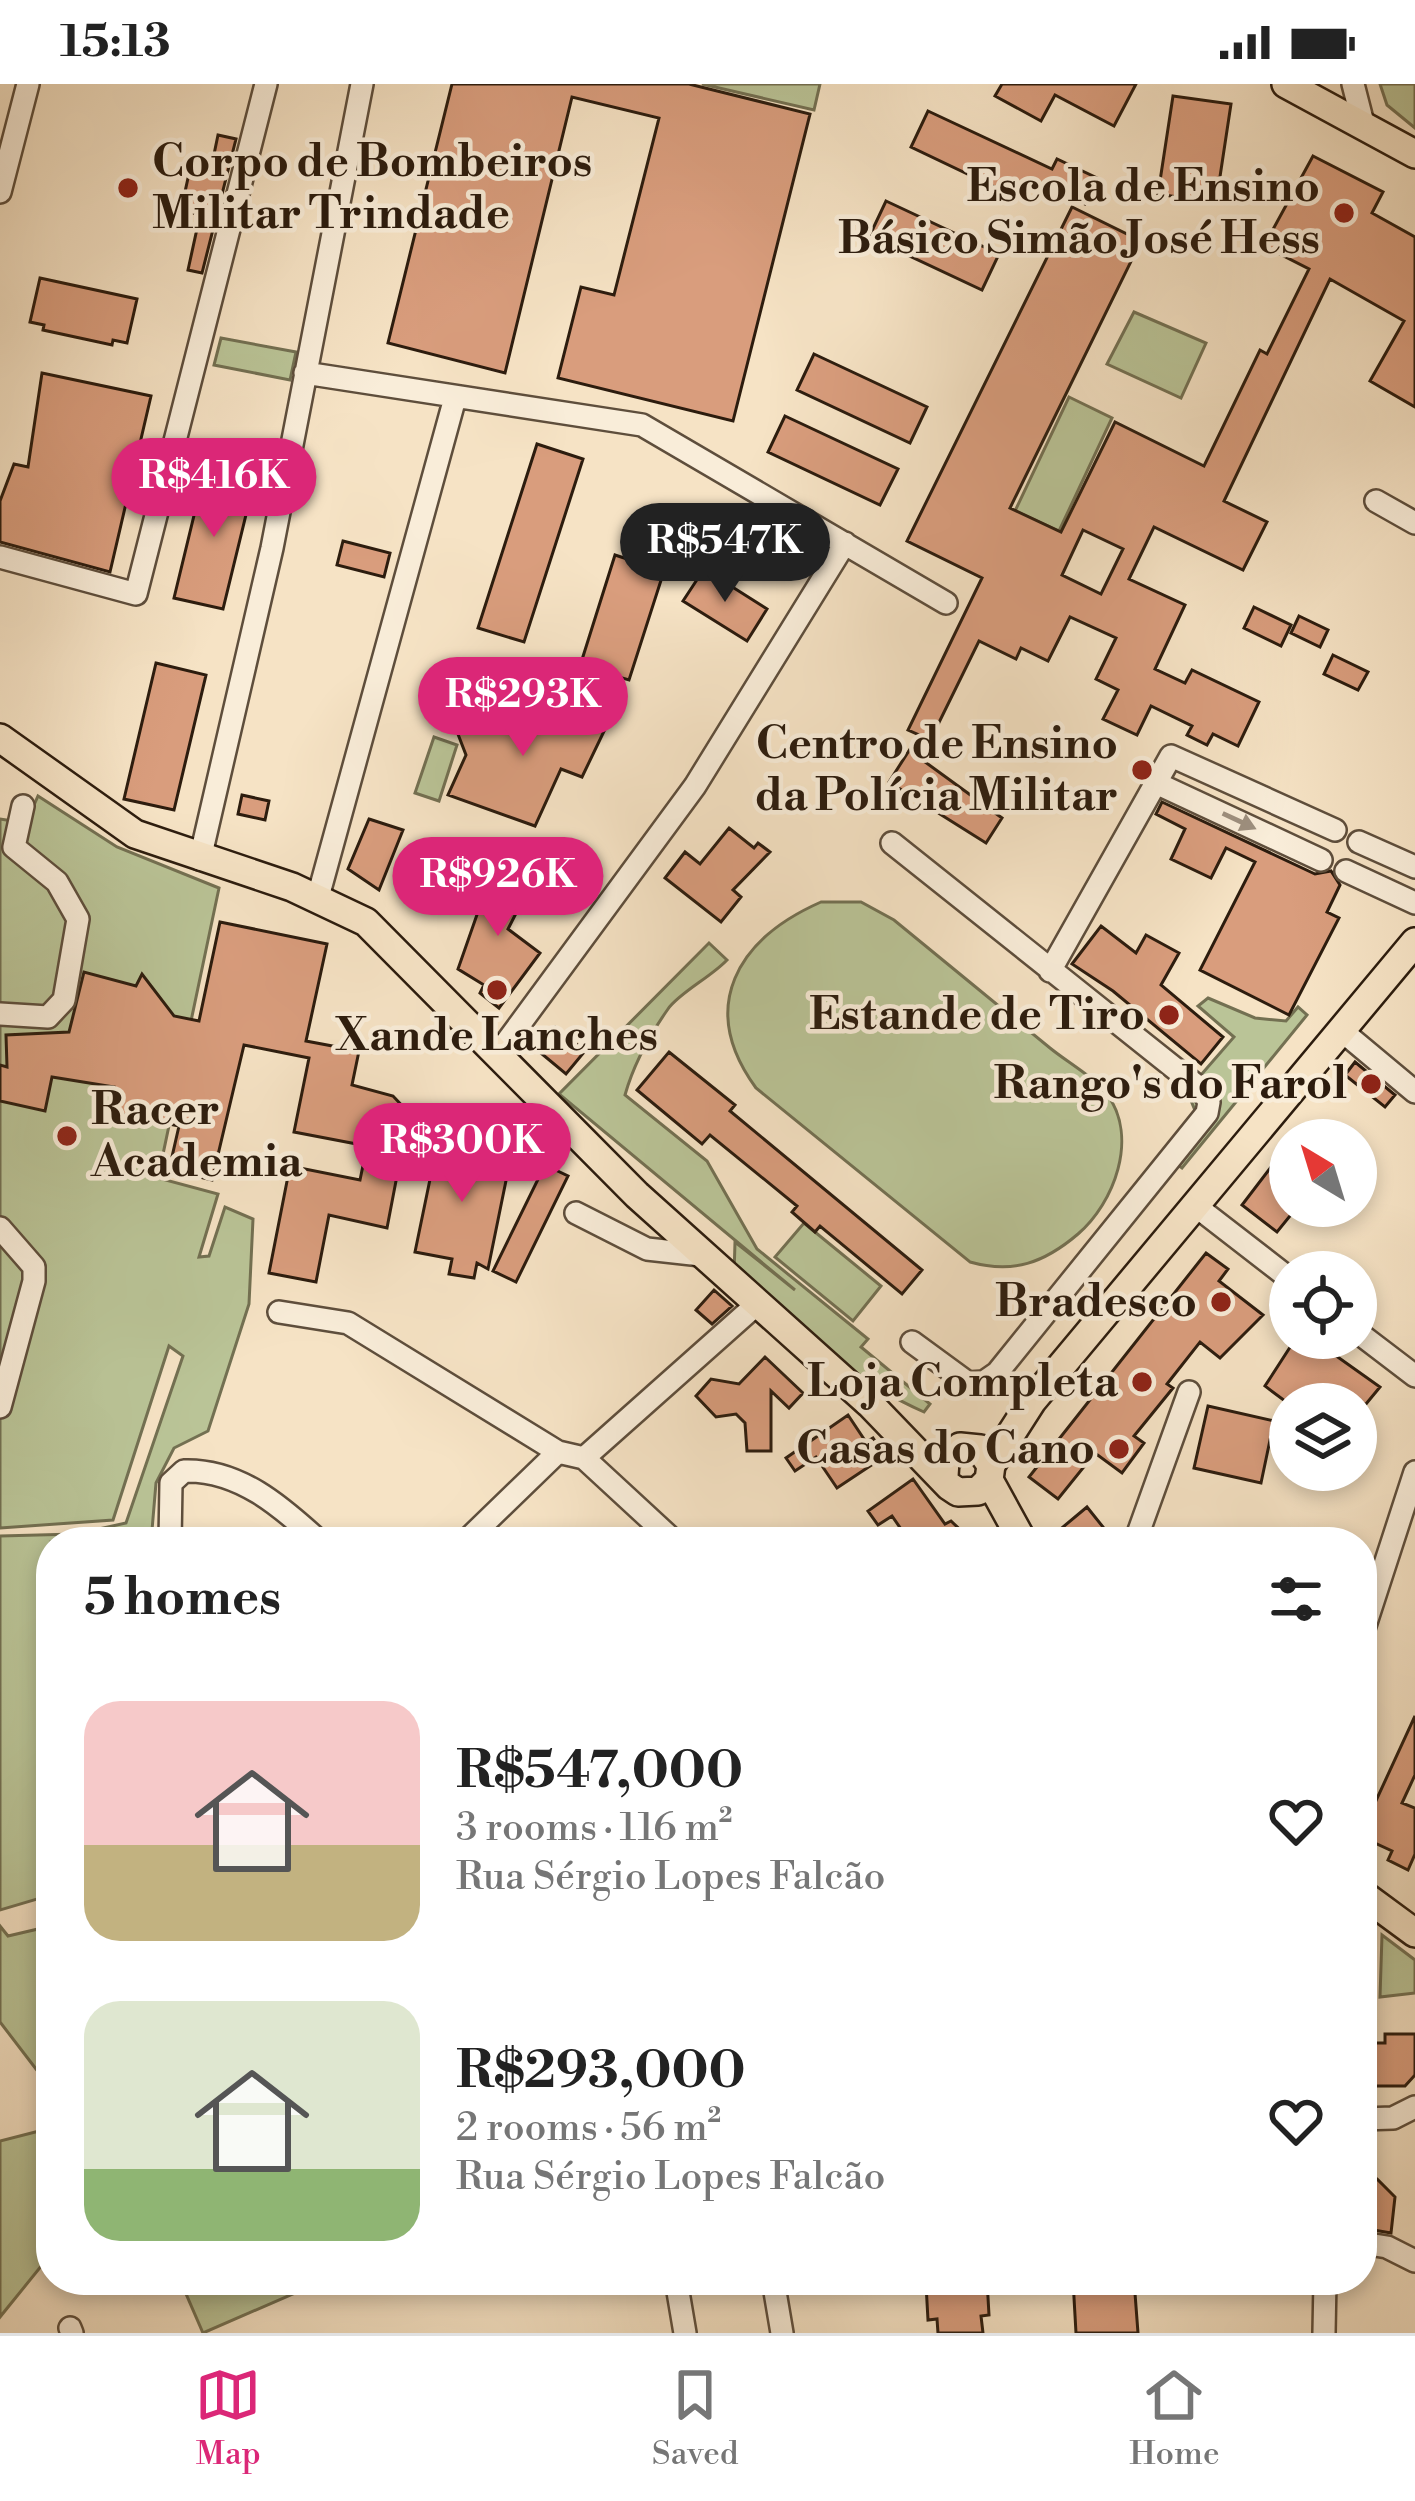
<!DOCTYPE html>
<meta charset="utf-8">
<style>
:root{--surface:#fff;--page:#f6f6f6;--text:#222;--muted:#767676;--line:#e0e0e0;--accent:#db2777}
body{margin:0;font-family:"Libre Bodoni",serif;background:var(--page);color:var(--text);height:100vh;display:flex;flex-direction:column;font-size:45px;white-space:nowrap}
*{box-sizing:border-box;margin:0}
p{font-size:39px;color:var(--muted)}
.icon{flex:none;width:66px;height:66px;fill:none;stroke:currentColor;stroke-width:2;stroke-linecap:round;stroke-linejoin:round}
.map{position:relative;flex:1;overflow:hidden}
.details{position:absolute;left:36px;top:1443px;width:1341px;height:768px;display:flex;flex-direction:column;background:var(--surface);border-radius:48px;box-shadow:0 6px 18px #0003}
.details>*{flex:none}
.needle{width:78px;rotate:322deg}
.controls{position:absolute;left:1269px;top:1035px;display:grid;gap:24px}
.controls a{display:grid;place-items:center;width:108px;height:108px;border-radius:50%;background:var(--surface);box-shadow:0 6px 18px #0003;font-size:60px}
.price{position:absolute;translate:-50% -102px;padding:0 27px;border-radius:42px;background:var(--accent);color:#fff;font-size:39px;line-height:78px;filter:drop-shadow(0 3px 6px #0008)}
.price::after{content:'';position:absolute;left:50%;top:72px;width:36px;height:27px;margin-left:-18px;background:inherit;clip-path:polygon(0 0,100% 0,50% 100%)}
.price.active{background:#222;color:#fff}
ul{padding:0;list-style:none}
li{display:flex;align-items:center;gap:36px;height:300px;padding:0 48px}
li span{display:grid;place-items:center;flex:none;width:336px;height:240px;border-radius:36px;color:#555}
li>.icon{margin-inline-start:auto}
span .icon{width:144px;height:144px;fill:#fffc;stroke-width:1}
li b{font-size:51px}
h2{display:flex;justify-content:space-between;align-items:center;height:144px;padding:0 48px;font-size:51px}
.status{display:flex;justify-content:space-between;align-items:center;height:84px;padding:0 60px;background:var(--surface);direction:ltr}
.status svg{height:33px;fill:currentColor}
.menu{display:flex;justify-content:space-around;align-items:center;height:168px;border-top:3px solid var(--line);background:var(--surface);font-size:33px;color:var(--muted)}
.menu a{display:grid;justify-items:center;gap:6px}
.menu .active{color:var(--accent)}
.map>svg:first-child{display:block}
.green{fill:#bac497;stroke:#737052;stroke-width:3}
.building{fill:#d99d7d;stroke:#2c1c0e;stroke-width:3;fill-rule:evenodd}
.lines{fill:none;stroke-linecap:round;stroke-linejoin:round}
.minor-casing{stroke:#5e4e3c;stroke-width:26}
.major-casing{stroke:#2c1c0e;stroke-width:32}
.minor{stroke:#f9edd9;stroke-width:21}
.major{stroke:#f6e3c5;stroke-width:27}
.oneway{fill:#9d8f7e}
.poi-dot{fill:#8f2418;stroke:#f9edd9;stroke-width:4.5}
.labels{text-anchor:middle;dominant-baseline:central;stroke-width:9;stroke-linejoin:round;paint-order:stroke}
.poi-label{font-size:45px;font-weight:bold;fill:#2c1c0e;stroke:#f9edd9;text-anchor:end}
</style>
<div class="status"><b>15:13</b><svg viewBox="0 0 49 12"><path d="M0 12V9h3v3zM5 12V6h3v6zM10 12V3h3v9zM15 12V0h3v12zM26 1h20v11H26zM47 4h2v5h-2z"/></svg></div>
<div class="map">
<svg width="1415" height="2249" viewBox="0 0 1415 2249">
<rect width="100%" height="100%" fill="#f6e3c5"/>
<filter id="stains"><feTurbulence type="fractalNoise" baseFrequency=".00167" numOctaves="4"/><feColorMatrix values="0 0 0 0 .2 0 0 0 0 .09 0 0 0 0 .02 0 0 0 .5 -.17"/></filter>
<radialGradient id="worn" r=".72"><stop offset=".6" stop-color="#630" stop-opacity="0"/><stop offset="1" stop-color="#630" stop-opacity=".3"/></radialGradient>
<path class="green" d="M702 0H820L814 26Z
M1380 0H1415V44L1387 21Z
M1134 228 1206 259 1181 314 1107 280Z
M221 254 296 268 290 296 214 281Z
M1069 313 1112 334 1059 447 1015 427Z
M434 653 457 661 439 717 415 709Z
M38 712 117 763 219 804 158 1094 218 1110 199 1173 209 1172 225 1123 253 1135 249 1220 208 1347 174 1364 156 1399 151 1458H51V1811L0 1826V1452L76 1450 126 1439 183 1272 169 1262 113 1436 0 1444V735L26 739Z
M821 818H861L894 836C946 879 998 921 1050 964 1067 978 1094 993 1107 1010 1139 1054 1114 1119 1078 1150 1044 1179 1013 1190 970 1178L756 1004C697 923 737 855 821 818Z
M709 859 727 876C711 893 679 909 668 925 649 952 634 979 625 1011L707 1077 757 1165 868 1255 861 1263 930 1320 924 1328C851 1296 794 1243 734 1192L735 1158 795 1206 559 1010Z
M1208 914 1255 934 1286 937 1298 923 1307 931 1182 1084 1168 1074 1199 1036 1187 1007 1234 953 1198 922Z
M804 1139 881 1202 853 1237 775 1173Z
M0 1842 8 1852 51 1842V1972L36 1985 0 1938Z
M1382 1851 1415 1876V1909L1380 1913Z
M51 2044V2170L0 2233V2057Z
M180 2196H325L203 2249Z"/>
<path class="building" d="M452 0H689L810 30 733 337 558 294 581 203 614 211 659 34 572 13 505 289 388 259Z
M1002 0H1136L1114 42 1055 11 1041 37 995 12Z
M1173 12 1231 20 1216 119 1158 110Z
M928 27 1052 85 1057 75 1097 94 1085 120 1034 96 1024 117 911 63Z
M218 51 236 55 202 189 188 186 200 131 181 126 192 76 212 80Z
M1313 72 1383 108 1372 129 1415 153V323L1370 297 1404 237 1330 195 1224 417 1267 438 1243 486 1154 443 1129 495 1185 521 1155 585 1185 599 1192 586 1259 618 1238 662 1213 650 1207 661 1187 651 1192 642 1151 622 1137 651 1103 635 1118 606 1096 595 1116 554 1070 533 1048 577 1021 564 1016 575 979 557 921 675 1002 734 986 759 889 698 919 651 908 646 982 494 907 457 1072 123 1141 157 1010 424 1061 448 1115 338 1204 382 1260 266 1267 270 1309 185 1264 162ZM1083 446 1123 465 1101 510 1062 491Z
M886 117 999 170 982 206 869 153Z
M40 194 137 215 127 259 113 256 112 261 43 246 44 241 30 238Z
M814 270 927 323 910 359 797 306Z
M42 289 151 312 110 488 0 458V417L14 380 28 383Z
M785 332 898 385 880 421 768 368Z
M537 360 583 375 524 558 478 544Z
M205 386 254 398 223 525 174 514Z
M752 428 815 462 796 492 738 457Z
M343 457 390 469 384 493 337 481Z
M615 471 664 487 629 596 580 582Z
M704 485 767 525 747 557 683 517Z
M1254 523 1291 541 1281 562 1244 544Z
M1299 532 1328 546 1320 563 1291 549Z
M1333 571 1368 588 1358 606 1324 590Z
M156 579 206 591 174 726 124 715Z
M553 619 607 641 582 693 561 685 535 742 448 711 466 671 456 645 534 620 541 642Z
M242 711 269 717 265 736 238 730Z
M1162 718 1315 790 1331 787 1340 801 1327 828 1339 834 1289 931 1200 886 1255 778 1226 764 1211 794 1171 775 1185 745 1156 730Z
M369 735 403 746 379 806 348 785Z
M729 744 754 764 758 759 770 768 733 806 741 813 721 838 665 794 685 768 700 780Z
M494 782 532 798 508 845 540 869 499 924 480 909 484 901 458 885Z
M220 838 327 860 306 957 359 967 352 1001 393 1012 409 1029 387 1144 329 1131 316 1198 269 1189 290 1082 360 1096 367 1062 294 1048 309 974 244 961 212 1096 169 1086 179 1042 109 1028 114 1003 52 993 45 1027 0 1017V981L7 983 6 951 69 948 84 888 136 902 142 890 174 932 199 937Z
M1101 842 1136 869 1146 851 1179 869 1161 901 1223 953 1201 980 1113 907 1072 880Z
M555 943 585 967 566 990 536 965Z
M669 968 735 1021 730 1027 922 1186 902 1210 820 1142 815 1148 792 1128 797 1122 710 1051 702 1060 637 1006Z
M1355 978 1395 1011 1385 1023 1345 991Z
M441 1042 467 1048 463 1067 510 1077 488 1185 477 1179 474 1194 449 1190 452 1175 415 1168Z
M1281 1070 1290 1078V1122H1298L1277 1148 1242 1121Z
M545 1081 568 1092 516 1198 493 1187Z
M1206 1169 1228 1185 1219 1197 1263 1231 1220 1274 1200 1258 1167 1300 1173 1304 1134 1352 1144 1359 1122 1389 1095 1369 1058 1415 1029 1393Z
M714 1206 732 1222 712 1240 696 1226Z
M1296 1254H1311L1380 1303 1366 1320H1289L1265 1302Z
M765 1273 803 1309 789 1324 771 1307V1367H747L745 1339 736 1330 716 1333 696 1312 711 1295 739 1300Z
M1208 1322 1274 1337 1261 1399 1194 1384Z
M848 1331 866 1358 873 1354 885 1372 837 1404 816 1373 795 1387 786 1374Z
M913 1395 945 1440 951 1437 973 1458H910L892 1432 878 1441 868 1427Z
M1087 1423 1115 1458H1045Z
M1415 1632V1691L1402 1719 1415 1724V1770L1408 1786 1388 1776 1392 1767 1362 1753V1747Z
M1385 1950H1415V1991L1405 2002H1362V1959H1385Z
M1362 2093 1377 2095 1395 2113 1391 2149 1362 2144Z
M978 2196H987L989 2231 981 2232 983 2249H938L937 2235 928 2236 926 2200Z
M1073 2196H1134L1138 2249H1076Z"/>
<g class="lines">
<defs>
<path id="minor" d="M1353 0 1364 43
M0 108 28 0
M305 289 642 341 946 519
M1376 417 1415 439
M0 473 136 510 266 0
M1156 699 1321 776
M1359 758 1415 783
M892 759 1202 1006 1209 1018 1207 1029 997 1289 984 1298 968 1299 912 1258
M200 775 272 464 362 0
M1346 787 1415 819
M318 813 455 314
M1050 887 1171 672 1335 746
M0 930 48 933 64 916 78 835 57 798 14 763 23 722
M1342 947 1415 1008
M497 971 695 702 845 459
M1197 1123 1290 1195
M576 1129 647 1165 701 1171
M0 1144 34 1183V1197L0 1323
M279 1228 348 1239 558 1368 584 1374 675 1458
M1356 1247 1415 1292
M584 1374 756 1221
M170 1458 171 1399 184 1387C239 1385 282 1423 320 1458
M465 1458 558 1368
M1135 1458 1189 1308
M1362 1551 1415 1388
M1362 2035 1393 2034 1415 2023
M1362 2159 1387 2163 1415 2177
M676 2196 685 2249
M773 2196 782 2249
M70 2244 72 2249
M1324 2249 1325 2196"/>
<path id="major" d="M1286 0 1415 70
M0 654 135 750 292 803 366 838 637 1111 870 1320 949 1402 958 1408 978 1407 989 1396 991 1381 980 1365 960 1363 945 1377 944 1392
M991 1381 1032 1317 1415 858
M989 1396 1023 1458
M1362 1810 1415 1849"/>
</defs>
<use href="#minor" class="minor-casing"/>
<use href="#major" class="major-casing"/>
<use href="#minor" class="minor"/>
<use href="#major" class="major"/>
</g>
<defs><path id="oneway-solid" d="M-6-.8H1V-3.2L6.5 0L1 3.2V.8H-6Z" transform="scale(3)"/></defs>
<use class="oneway" href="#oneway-solid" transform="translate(1239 737) rotate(25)"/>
<g class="poi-dot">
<circle cx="128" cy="104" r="12"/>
<circle cx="1344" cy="129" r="12"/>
<circle cx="1142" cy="686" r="12"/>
<circle cx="497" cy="906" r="12"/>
<circle cx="1169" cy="931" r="12"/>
<circle cx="1371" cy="1000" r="12"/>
<circle cx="67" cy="1052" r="12"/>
<circle cx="1221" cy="1218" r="12"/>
<circle cx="1142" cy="1298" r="12"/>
<circle cx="1119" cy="1365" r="12"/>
</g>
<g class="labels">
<g class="poi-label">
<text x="152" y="78" text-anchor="start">Corpo de Bombeiros<tspan x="152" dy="52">Militar Trindade</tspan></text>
<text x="1320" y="103">Escola de Ensino<tspan x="1320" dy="52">Básico Simão José Hess</tspan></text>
<text x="1118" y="660">Centro de Ensino<tspan x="1118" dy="52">da Polícia Militar</tspan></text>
<text x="1145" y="931">Estande de Tiro</text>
<text x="497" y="952" text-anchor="middle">Xande Lanches</text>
<text x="1347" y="1000">Rango's do Farol</text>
<text x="91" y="1026" text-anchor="start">Racer<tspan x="91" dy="52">Academia</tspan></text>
<text x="1197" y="1218">Bradesco</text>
<text x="1118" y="1298">Loja Completa</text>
<text x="1095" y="1365">Casas do Cano</text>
</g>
</g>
<rect width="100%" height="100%" filter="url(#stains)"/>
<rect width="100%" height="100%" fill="url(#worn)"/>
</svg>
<div class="controls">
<a><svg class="needle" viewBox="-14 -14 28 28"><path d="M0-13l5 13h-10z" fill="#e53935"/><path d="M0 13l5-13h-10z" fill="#767676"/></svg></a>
<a><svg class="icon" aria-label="locate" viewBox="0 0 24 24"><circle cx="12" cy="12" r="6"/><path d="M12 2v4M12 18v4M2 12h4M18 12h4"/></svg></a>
<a><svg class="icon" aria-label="layers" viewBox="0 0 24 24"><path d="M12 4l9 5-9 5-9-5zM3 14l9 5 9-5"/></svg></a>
</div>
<b class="price" style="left:214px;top:456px">R$416K</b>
<b class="price active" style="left:725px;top:521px">R$547K</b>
<b class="price" style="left:523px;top:675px">R$293K</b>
<b class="price" style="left:498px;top:855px">R$926K</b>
<b class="price" style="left:462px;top:1121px">R$300K</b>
<section class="details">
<h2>5 homes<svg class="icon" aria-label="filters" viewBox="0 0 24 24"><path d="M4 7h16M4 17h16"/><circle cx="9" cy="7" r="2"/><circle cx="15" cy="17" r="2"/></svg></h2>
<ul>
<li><span style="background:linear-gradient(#f6c9c9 60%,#c2b280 0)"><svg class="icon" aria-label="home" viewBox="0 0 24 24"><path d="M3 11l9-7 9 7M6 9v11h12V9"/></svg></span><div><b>R$547,000</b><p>3 rooms · 116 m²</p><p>Rua Sérgio Lopes Falcão</p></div><svg class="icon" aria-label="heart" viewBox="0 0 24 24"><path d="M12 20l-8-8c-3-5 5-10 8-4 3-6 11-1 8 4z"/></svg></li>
<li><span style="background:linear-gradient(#dfe7d0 70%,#8fb573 0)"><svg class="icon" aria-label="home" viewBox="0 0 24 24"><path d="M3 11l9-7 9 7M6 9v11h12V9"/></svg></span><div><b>R$293,000</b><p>2 rooms · 56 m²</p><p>Rua Sérgio Lopes Falcão</p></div><svg class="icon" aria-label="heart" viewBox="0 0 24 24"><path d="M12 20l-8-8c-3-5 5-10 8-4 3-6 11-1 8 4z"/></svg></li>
</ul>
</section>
</div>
<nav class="menu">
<a class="active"><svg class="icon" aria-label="map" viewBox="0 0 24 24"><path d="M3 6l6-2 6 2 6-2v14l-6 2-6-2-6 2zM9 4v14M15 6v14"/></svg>Map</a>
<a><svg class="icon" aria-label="saved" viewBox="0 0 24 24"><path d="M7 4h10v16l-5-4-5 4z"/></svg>Saved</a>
<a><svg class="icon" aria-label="home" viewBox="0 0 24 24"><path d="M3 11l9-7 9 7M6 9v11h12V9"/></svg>Home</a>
</nav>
